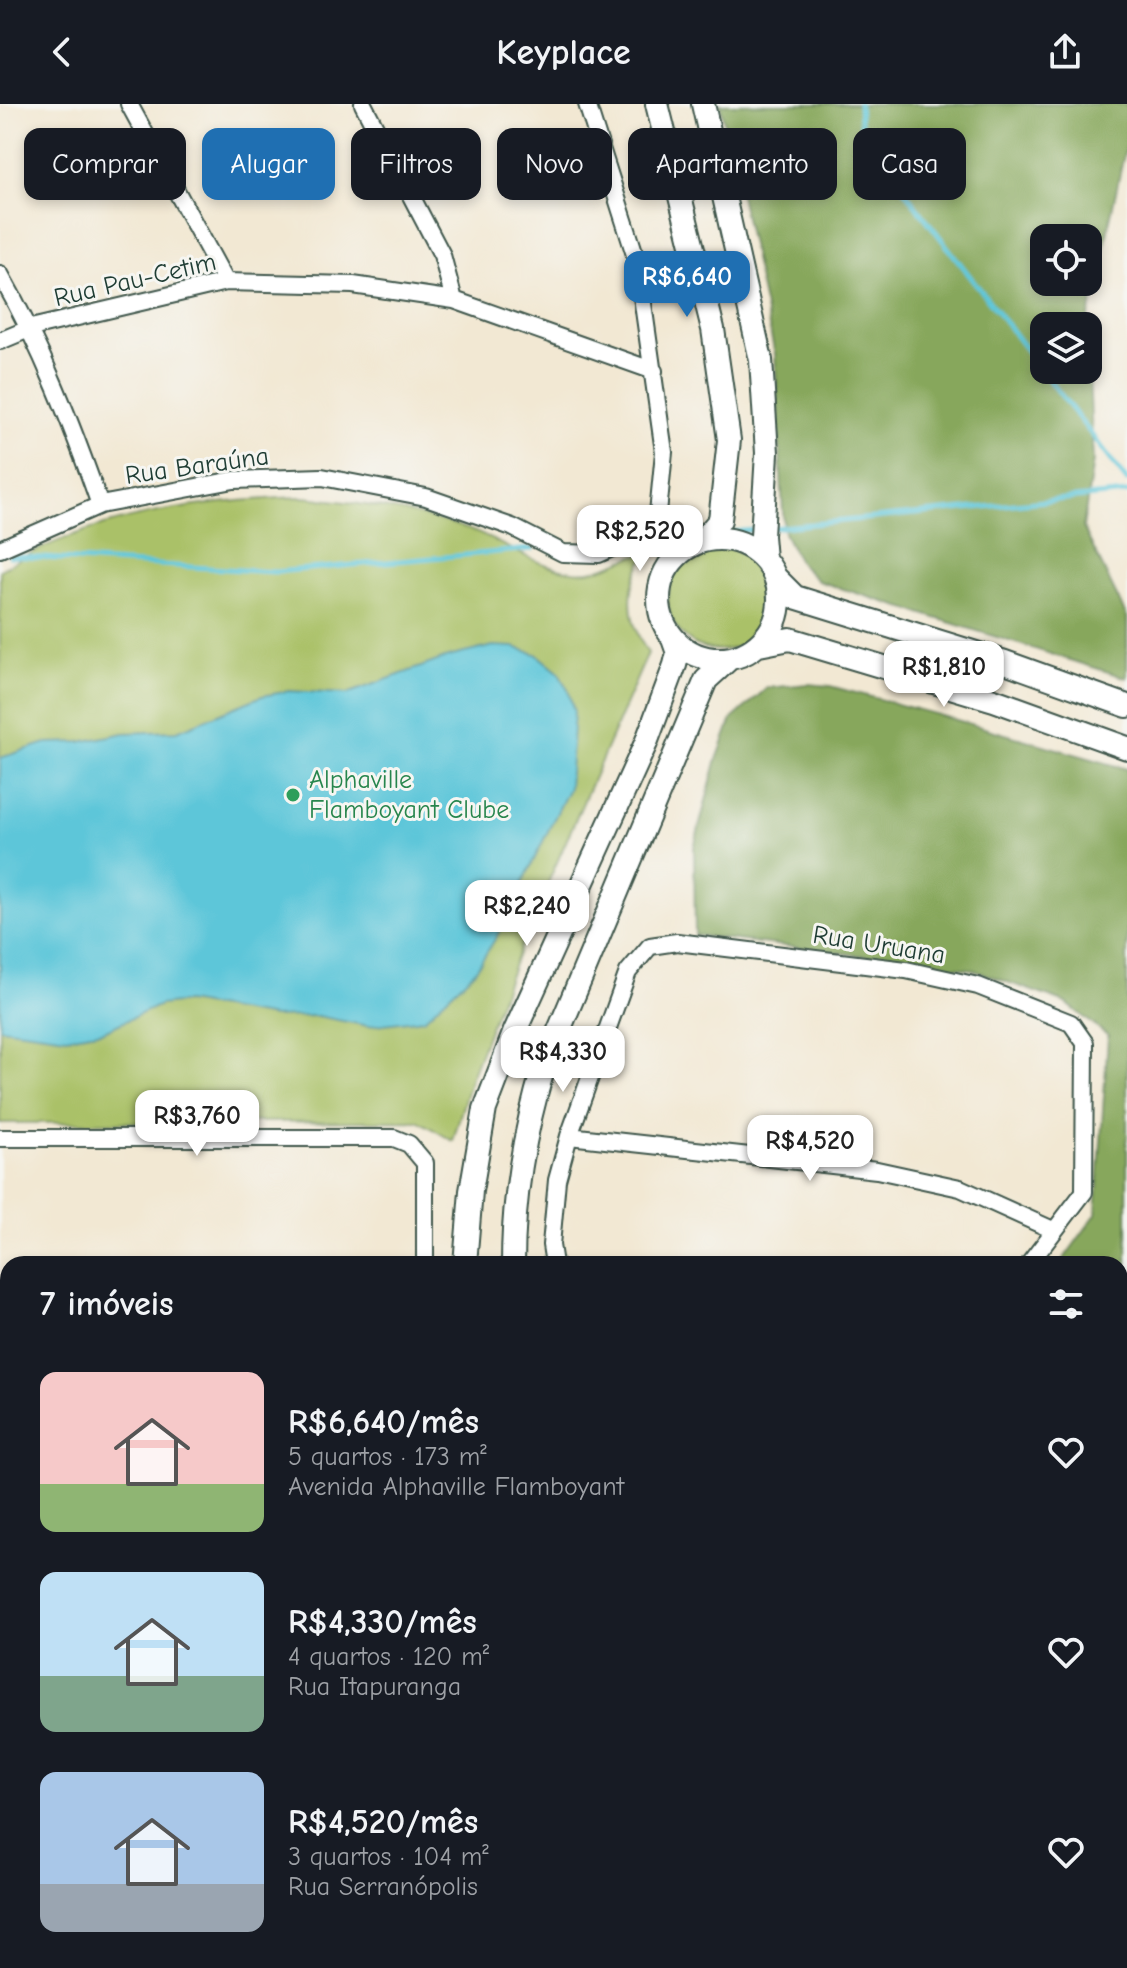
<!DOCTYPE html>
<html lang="pt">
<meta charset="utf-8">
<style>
:root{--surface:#171b24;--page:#242831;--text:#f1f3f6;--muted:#9ea1a6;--accent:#1f6fb2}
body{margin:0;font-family:"Comic Neue",sans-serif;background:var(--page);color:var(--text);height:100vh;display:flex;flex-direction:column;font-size:30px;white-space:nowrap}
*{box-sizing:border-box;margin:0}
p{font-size:26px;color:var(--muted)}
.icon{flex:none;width:44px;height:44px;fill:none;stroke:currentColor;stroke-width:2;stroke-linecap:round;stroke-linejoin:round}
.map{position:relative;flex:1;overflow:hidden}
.sheet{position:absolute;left:0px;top:1152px;width:1128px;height:712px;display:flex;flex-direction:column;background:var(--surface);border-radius:24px 24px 0 0;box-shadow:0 4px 12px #0003}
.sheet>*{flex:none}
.top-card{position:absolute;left:24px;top:24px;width:1080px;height:72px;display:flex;gap:16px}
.fabs{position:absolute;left:1030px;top:120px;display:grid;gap:16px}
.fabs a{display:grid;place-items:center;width:72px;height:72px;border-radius:16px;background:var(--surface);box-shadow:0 4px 12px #0003;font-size:40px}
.price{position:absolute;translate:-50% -68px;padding:0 18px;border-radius:16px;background:#fff;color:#222;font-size:26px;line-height:52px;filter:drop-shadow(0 2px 4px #0008)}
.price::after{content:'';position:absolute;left:50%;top:48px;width:24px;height:18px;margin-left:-12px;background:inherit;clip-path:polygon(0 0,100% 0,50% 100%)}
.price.active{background:var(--accent);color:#fff}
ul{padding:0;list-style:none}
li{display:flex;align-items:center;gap:24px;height:200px;padding:0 40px}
li span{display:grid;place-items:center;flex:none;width:224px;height:160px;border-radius:16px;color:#555}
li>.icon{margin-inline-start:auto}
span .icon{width:96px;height:96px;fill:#fffc;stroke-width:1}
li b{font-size:34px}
h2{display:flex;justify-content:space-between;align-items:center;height:96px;padding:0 40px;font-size:34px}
.tag{padding:0 28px;border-radius:16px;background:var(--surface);box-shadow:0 4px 12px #0003;font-size:28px;line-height:72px}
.tag.active{background:var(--accent);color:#fff}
header{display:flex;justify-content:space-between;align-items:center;height:104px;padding:0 40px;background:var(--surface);font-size:36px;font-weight:600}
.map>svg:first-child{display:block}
.green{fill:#aac167;stroke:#647f4e;stroke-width:2}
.forest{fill:#87a75c;stroke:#537248;stroke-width:2;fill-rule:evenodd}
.water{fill:#5dc6d9;stroke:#3e8286;stroke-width:2}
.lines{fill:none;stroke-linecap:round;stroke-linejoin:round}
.stream{stroke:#5dc6d9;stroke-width:5}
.street-casing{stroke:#3f574c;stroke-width:20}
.secondary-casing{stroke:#3f574c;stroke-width:26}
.street{stroke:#fff;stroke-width:16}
.secondary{stroke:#fff;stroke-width:22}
.leisure-dot{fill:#2e9e5b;stroke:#f6f6f2;stroke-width:3}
.labels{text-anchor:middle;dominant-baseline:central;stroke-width:6;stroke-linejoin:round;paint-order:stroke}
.street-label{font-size:26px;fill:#1f3d34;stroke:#f6f6f2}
.leisure-label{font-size:26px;fill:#27864d;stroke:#f6f6f2;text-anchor:start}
</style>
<header><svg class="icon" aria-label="back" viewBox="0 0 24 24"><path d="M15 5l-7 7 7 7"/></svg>Keyplace<svg class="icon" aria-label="share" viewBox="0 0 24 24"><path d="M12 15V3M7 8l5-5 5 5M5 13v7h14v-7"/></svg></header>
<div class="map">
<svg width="1127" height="1864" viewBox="0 0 1127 1864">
<rect width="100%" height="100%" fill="#f6f6f2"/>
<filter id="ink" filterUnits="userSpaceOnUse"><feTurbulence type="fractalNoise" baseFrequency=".0125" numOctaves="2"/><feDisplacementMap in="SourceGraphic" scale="16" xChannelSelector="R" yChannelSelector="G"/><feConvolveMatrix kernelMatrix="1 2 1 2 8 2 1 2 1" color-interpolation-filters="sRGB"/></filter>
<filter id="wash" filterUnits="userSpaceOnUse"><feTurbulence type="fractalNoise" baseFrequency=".006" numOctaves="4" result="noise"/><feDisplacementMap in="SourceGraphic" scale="32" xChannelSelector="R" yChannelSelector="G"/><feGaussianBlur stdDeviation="1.8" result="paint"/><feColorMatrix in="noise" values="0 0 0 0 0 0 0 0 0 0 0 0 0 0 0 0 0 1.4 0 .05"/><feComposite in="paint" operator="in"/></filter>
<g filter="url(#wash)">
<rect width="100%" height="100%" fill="#f2e8d3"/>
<path class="green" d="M303 393C361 399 416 407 470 426 504 439 536 462 572 467 601 471 622 453 648 448 625 480 626 516 648 549L524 834 471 973 453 1037 419 1017 0 1019V466C91 411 199 397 303 393Z
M668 495a51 51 0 1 1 102 0a51 51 0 1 1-102 0Z"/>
<path class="forest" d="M720 0H1127V37L1087 222H1044V266H1088V247L1093 357 1083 423 1127 513V574L818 477 800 460 784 429 775 250ZM1088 134V178H1044V134Z
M808 580 830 582 953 615 1127 665V1864H649L647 1856H1120V1160H1060L1096 1110 1108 932 1066 899 971 865 695 831 694 743 716 658 732 615 767 584Z
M0 1640 8 1701V1829L0 1831Z"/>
<path class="water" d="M493 542 514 543 536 550 558 568 568 586 574 608 569 684 497 832 475 867 424 915 368 922 317 912 273 913 186 898 160 901 104 927 66 933 0 924V654L46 639 80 638 124 629 177 627 262 592 289 587 347 590 448 553Z"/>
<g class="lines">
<path class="stream" d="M859 0 861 30 1127 377
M772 424 1127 389
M734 428 753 426
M656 435 689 432
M574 442 598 440
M10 452 275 468 532 445"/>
</g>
</g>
<g filter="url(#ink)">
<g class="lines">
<defs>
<path id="street" d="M129 0 226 178
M363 0 442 151 454 196
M0 170C42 244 72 321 100 401
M0 237 31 224 226 178 353 181 454 196 654 267
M0 445 100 401 234 376 322 373 426 393 512 423 563 449 599 450 634 434 658 409 664 348 637 157 587 0
M569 1032 877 1066 960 1084 1053 1126
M0 1034H394L409 1040 425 1059V1160
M554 1160 551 1141 557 1076 569 1032 628 868 650 842 677 838 906 866 978 882 1071 919 1085 939 1084 1088 1029 1160
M0 1264H8
M0 1490H8
M0 1540 8 1570
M493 1856V1864
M633 1856V1864
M38 1864 39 1856
M262 1864V1856"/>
<path id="secondary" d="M657 0 713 225 729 336 720 416 702 437
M703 0 761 256 767 349 762 432 764 455
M659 495a60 60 0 1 1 120 0a60 60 0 1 1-120 0Z
M775 473 795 493 1005 558 1127 602
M759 541 790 535 994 596 1127 644
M465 1160 471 1087 485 1005 515 927 646 639 675 561 678 549 673 535
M513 1160C513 1091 524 1028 544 962L706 576 729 555
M543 1856 544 1864
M578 1856 579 1864"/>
</defs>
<use href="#street" class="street-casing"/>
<use href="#secondary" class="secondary-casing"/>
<use href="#street" class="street"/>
<use href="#secondary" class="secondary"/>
</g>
</g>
<circle class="leisure-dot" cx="293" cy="691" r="8"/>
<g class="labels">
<g class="street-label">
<text transform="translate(135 176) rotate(-13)">Rua Pau-Cetim</text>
<text transform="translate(197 362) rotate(-8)">Rua Baraúna</text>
<text transform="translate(879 841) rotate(9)">Rua Uruana</text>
</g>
<g class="leisure-label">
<text x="309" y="676">Alphaville<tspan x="309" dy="30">Flamboyant Clube</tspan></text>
</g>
</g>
</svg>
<div class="fabs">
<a><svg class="icon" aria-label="locate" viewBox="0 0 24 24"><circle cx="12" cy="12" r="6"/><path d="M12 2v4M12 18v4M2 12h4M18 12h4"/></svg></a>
<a><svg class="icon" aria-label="layers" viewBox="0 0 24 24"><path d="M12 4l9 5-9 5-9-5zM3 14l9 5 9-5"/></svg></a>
</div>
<b class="price active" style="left:687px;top:215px">R$6,640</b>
<b class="price" style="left:640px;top:469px">R$2,520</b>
<b class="price" style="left:944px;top:605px">R$1,810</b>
<b class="price" style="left:527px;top:844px">R$2,240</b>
<b class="price" style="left:563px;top:990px">R$4,330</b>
<b class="price" style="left:197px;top:1054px">R$3,760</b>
<b class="price" style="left:810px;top:1079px">R$4,520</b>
<div class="top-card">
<a class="tag">Comprar</a>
<a class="tag active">Alugar</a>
<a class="tag">Filtros</a>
<a class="tag">Novo</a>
<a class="tag">Apartamento</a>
<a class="tag">Casa</a>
</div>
<section class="sheet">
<h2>7 imóveis<svg class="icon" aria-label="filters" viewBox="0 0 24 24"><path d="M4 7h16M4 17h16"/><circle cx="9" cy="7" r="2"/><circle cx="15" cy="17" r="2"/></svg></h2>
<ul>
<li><span style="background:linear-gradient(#f6c9c9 70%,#8fb573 0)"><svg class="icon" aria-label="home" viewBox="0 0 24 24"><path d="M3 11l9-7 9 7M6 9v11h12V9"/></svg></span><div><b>R$6,640/mês</b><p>5 quartos · 173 m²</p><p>Avenida Alphaville Flamboyant</p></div><svg class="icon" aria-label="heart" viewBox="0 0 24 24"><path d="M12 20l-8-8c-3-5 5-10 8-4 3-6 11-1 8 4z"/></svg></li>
<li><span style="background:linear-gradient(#bfe0f5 65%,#7fa58c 0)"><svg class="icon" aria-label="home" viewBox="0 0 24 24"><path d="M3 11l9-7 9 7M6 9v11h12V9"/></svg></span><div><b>R$4,330/mês</b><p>4 quartos · 120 m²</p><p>Rua Itapuranga</p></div><svg class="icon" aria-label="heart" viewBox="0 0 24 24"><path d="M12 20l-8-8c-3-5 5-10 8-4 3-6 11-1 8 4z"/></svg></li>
<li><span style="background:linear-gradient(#a9c7e8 70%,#9aa5b1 0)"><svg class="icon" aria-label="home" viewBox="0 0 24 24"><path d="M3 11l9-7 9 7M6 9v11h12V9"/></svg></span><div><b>R$4,520/mês</b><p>3 quartos · 104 m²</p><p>Rua Serranópolis</p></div><svg class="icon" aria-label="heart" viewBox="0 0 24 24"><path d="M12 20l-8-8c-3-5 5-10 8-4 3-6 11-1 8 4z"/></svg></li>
</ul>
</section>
</div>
